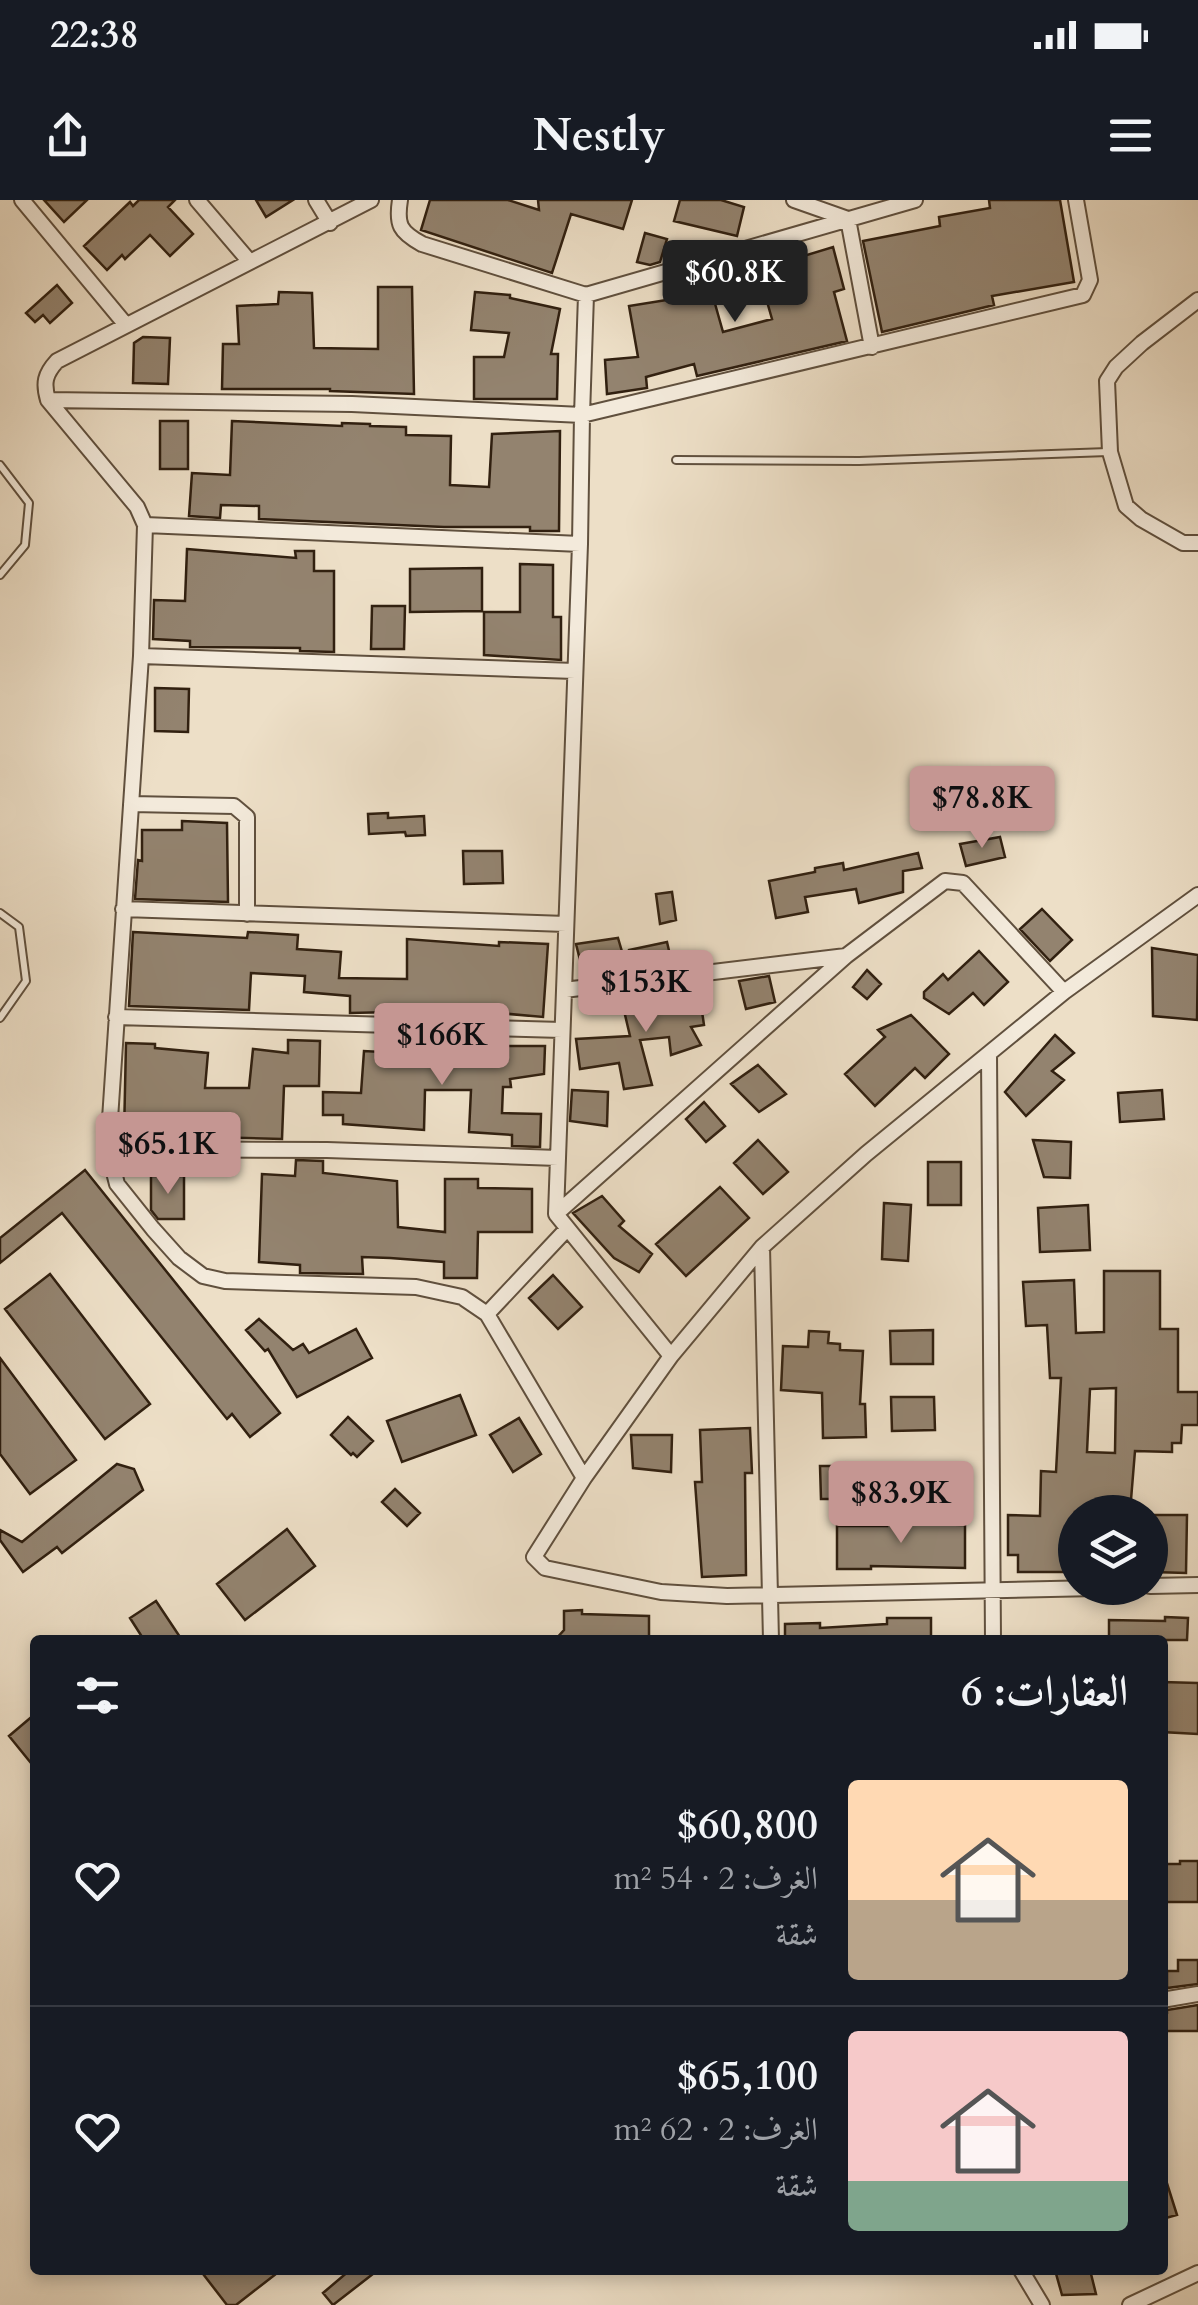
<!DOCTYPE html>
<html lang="ar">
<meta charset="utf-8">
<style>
:root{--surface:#171b24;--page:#20242c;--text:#f1f3f6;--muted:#9ea1a6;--line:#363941;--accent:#c59692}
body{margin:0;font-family:Cardo,Amiri,serif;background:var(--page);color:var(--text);direction:rtl;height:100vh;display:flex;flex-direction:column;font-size:38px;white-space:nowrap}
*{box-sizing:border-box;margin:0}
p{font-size:32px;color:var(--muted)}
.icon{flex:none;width:55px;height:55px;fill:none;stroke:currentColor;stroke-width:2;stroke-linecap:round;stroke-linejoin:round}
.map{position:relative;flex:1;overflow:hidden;direction:ltr}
.details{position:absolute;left:30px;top:1435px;width:1138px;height:640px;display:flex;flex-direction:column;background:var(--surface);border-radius:10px;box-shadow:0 5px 15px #0003;direction:rtl}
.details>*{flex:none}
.fabs{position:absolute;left:1058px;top:1295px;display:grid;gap:20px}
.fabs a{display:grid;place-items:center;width:110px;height:110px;border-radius:50%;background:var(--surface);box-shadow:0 5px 15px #0003;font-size:50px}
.price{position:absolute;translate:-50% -85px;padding:0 22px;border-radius:10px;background:var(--accent);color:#111;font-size:32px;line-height:65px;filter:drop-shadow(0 2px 5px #0008)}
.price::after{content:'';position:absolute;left:50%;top:60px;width:30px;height:22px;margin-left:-15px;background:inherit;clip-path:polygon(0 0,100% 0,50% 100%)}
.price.current{background:#222;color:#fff}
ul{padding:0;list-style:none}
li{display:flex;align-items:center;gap:30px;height:250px;padding:0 40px}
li+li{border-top:2px solid var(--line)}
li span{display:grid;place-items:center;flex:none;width:280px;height:200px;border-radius:10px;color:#555}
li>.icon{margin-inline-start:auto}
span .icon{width:120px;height:120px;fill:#fffc;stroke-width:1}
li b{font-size:42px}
h2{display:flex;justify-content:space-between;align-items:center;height:120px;padding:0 40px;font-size:42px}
.status{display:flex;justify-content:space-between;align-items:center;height:70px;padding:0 50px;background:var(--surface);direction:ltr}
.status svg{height:28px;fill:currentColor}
header{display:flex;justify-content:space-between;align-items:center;height:130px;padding:0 40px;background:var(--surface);font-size:45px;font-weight:700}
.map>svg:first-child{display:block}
.building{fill:#93836f;stroke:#312010;stroke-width:2.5;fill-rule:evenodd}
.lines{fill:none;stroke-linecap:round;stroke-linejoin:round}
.service-casing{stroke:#60503e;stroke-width:10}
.minor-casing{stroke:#60503e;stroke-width:18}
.service{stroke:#f3eadb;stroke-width:6}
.minor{stroke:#f3eadb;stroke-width:14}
</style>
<div class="status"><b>22:38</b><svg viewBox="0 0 49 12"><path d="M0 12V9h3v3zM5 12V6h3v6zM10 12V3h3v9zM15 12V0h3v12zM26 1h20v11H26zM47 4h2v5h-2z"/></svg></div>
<header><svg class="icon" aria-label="menu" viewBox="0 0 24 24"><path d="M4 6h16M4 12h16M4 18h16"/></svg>Nestly<svg class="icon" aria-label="share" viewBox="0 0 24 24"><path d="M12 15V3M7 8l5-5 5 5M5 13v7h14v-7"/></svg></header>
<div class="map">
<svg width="1198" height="2105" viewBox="0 0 1198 2105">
<rect width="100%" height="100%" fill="#eddfc7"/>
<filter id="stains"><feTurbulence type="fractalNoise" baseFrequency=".002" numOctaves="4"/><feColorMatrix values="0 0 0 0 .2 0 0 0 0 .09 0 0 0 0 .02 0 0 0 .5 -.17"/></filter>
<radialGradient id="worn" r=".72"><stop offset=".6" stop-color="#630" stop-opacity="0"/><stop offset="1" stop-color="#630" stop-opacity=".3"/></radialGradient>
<path class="building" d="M44 0H87L64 22Z
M139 0H175L168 7 193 34 170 56 150 35 125 59 122 55 107 70 84 46 130 2 133 6Z
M256 0H293L266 17Z
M430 0H508L539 10 538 0H632L623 29 571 14 552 73 421 30Z
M680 0H721L744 7 737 36 674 21Z
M989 0H1060L1074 82 992 96 994 105 882 132 863 41 940 26 939 17 990 8Z
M645 33 667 39 660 62 650 65 637 62Z
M833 47 844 89 834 92 847 141 697 176 694 164 646 177 647 188 607 194 605 160 638 157 629 106 679 98 678 95 710 86 723 132 772 119 758 70Z
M57 85 72 103 50 123 43 115 35 122 26 113Z
M378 87H412L414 194 330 191V189H222L223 144H239L237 106 278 104 279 92 312 93 314 148 378 149Z
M475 92 510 95V98L560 109 551 154H558L557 199H474V157H504L509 133 471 130Z
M143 137 170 138 168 184 133 183 134 143Z
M160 221H188V269H160Z
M232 221 342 226V223L370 224V226L406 227V235L451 236 450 285 489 287 492 234 560 231 559 331H530V327H444L259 319V306L221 305 220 318 189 316 192 273 230 275Z
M187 349 296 358 295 351H314V371H334V452L300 451V448L190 447V441L153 439 154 400 185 401Z
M520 364 553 365V417H561V460L484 455V412H520Z
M482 368V411L410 412V369Z
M372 406H405L404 449H371Z
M155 488 189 489 188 532 155 531Z
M388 613V618L424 616 425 635 406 636 405 632 369 634 368 614Z
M182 621 227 623 228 702 135 699 138 660 142 661V630H182Z
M1000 637 1005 657 966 666 960 644Z
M463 651H502L503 683 464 684Z
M918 653 922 668 903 671V692L859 703 856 689 805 697 808 712 776 718 769 681 815 672V668L843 663 844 670Z
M672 692 676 720 660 724 656 694Z
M1042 709 1072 740 1050 761 1020 729Z
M133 732 247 738 248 732 298 735 297 749 341 752 339 778 407 779V739L499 746V742L548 744 543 817 487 812V815H438V811L350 813V796L304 792 305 776 251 773 249 810 129 806Z
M618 738 623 755 581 764 576 744Z
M667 742 670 755 629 765V750Z
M1152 748 1198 755 1197 820 1153 816Z
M979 751 1008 782 984 805 973 793 949 814 924 798V792L943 774 948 780Z
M867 770 881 784 867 799 853 787Z
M769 776 775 802 746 809 739 781Z
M699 791 704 825 691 827 701 845 671 855 669 837 640 840 652 885 624 889 619 863 580 869 576 839 630 836 622 802Z
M911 815 949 854 925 878 915 868 875 906 845 874 885 837 878 830Z
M1055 835 1074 853 1052 871 1064 880 1026 916 1005 892Z
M288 840 320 841 319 886H284L282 939 124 935 126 843 155 844V848L208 853 205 888H249L253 849 288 853Z
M439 846H545L544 874 510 879 511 887H503L502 913 541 914 540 947 512 946V935L469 932 471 890H425L424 930 343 924V915H323V892L361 893 364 851 401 853V847Z
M758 865 786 894 759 912 731 884Z
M572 890 608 892 607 926 570 921Z
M1162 890 1164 919 1120 922 1118 893Z
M704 902 725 926 706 942 686 919Z
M758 940 788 972 763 994 734 963Z
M1033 940 1071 942 1070 978 1044 977Z
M296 960 323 961V973L397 981 398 1027 445 1032V979H478V988L532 989V1032H478L477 1078H444V1062L390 1058 362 1057 363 1074 300 1073V1065L259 1062 262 974 295 976Z
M928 962H961V1005H928Z
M85 970 280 1213 250 1237 232 1214 227 1219 62 1013 0 1063V1038Z
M151 976H184V1019H158L151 1010Z
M720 987 749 1018 686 1076 656 1044Z
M602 996 624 1021 619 1026 652 1054 639 1072 614 1058 573 1013Z
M884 1003 911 1005 908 1061 882 1059Z
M1088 1005 1090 1050 1040 1052 1038 1008Z
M1104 1071H1160V1129H1178V1192H1198V1225H1182L1181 1243H1172V1252L1135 1251 1130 1312H1075V1372H1018V1355H1008V1315L1040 1316 1041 1271 1056 1272 1061 1178H1050L1047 1125 1026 1126 1023 1082 1074 1080 1076 1133 1104 1132ZM1116 1188 1115 1253 1087 1252 1090 1189Z
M50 1074 150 1204 105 1239 5 1109Z
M553 1075 582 1107 558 1129 529 1098Z
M259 1119 293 1150 303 1144 309 1153 356 1129 372 1158 297 1197 268 1149 265 1151 246 1130Z
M933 1130V1164H891L890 1131Z
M809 1131 829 1132 828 1143 840 1144V1150L863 1151 860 1204H865L866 1237 823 1238 822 1193 781 1190 783 1146 808 1147Z
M0 1158 76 1260 30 1294 0 1254Z
M460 1195 476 1235 402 1262 387 1221Z
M891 1197H934L935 1230 892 1231Z
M348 1217 373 1241 357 1257 353 1253 351 1255 331 1235Z
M519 1218 541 1254 513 1272 490 1235Z
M750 1228 752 1273H745L746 1375 702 1377 695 1282H702L700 1230Z
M631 1235H672L671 1272 633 1268Z
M117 1264 134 1269 143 1290 62 1353 57 1347 23 1372 0 1340V1330L22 1342Z
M820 1266H863L864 1299H821Z
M395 1289 420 1313 407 1326 382 1302Z
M1154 1315H1187L1186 1373 1153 1372Z
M887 1323 965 1325V1368L871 1366V1369H837V1326H887Z
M287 1329 315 1366 245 1420 217 1384Z
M156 1401 182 1440H144L130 1418Z
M582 1410V1414L649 1416V1440H555L564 1430V1411Z
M1165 1417 1188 1418 1187 1440H1109V1420L1165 1421Z
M887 1418H931V1440H785V1424L820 1423V1428L887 1424Z
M1162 1482 1198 1483V1534L1162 1532Z
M35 1514V1568L9 1536Z
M1180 1661H1198V1702H1162V1664H1180Z
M1178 1760H1198V1784L1167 1788V1771H1178Z
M1198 1805V1831H1162V1814L1167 1813V1810Z
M1162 1977H1165L1177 2015 1162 2019Z
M200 2070H281L236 2105H227Z
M350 2070H378L333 2105 323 2093Z
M1055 2070H1090L1096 2094 1062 2095Z"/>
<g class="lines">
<defs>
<path id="service" d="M676 260 859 261 1108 252
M0 265 29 303 25 345 0 375
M0 713 19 727 26 781 0 818"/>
<path id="minor" d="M22 0 126 125
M197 0 250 62
M316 0 330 23
M371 0 57 161C45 174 43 183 48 200L137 307 145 325 141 456 108 949 117 984 153 1029 179 1058 203 1076 225 1081 416 1087 462 1097 487 1114 584 1278
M400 0C396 25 400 32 422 44L586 95 915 0
M794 0 848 19
M848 19 872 147
M586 95 582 215 1083 95 1090 80 1076 0
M1198 100 1142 143 1116 167 1107 181 1110 252 1126 306 1141 319 1183 343H1198
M48 200 352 204 582 215 580 344 145 325
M580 344 556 1014 671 1156
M141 456 575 471
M131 604 234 606 247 617V714
M123 709 566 724
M846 756 945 681 963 683 1064 792
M116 817 562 830
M989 854 993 1440
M108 949 327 950 558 958
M556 1014 846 756 564 790
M762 1047 771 1440
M487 1114 566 1030
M1150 1386 1198 1385
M1097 1388 727 1396 661 1392 545 1368 534 1357 584 1278 671 1156 762 1047 866 954 1064 792 1198 695
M1162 1800 1198 1794
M1021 2070 1042 2105
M1130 2105 1198 2073"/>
</defs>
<use href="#service" class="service-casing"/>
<use href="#minor" class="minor-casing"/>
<use href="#service" class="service"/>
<use href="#minor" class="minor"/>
</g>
<rect width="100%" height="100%" filter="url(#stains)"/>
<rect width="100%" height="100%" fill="url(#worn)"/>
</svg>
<div class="fabs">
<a><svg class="icon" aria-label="layers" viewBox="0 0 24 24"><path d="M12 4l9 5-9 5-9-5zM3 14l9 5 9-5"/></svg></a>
</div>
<b class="price current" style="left:735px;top:125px">$60.8K</b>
<b class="price" style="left:982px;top:651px">$78.8K</b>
<b class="price" style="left:646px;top:835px">$153K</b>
<b class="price" style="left:442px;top:888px">$166K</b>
<b class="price" style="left:168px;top:997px">$65.1K</b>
<b class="price" style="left:901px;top:1346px">$83.9K</b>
<section class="details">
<h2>العقارات: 6<svg class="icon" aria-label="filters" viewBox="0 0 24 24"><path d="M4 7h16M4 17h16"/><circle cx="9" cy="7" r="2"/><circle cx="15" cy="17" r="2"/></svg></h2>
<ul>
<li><span style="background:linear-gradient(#ffd9b3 60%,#b9a48a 0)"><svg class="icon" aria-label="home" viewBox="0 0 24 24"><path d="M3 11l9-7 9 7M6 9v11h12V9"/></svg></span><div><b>$60,800</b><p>الغرف: 2 · 54 m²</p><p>شقة</p></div><svg class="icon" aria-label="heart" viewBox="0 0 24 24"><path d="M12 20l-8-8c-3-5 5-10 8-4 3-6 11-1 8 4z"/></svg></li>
<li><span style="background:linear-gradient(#f6c9c9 75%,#7fa58c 0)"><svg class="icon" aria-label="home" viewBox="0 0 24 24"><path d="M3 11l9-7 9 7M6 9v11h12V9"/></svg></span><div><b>$65,100</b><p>الغرف: 2 · 62 m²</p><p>شقة</p></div><svg class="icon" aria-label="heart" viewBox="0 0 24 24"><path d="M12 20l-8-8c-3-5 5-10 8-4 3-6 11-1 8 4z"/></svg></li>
</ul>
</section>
</div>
